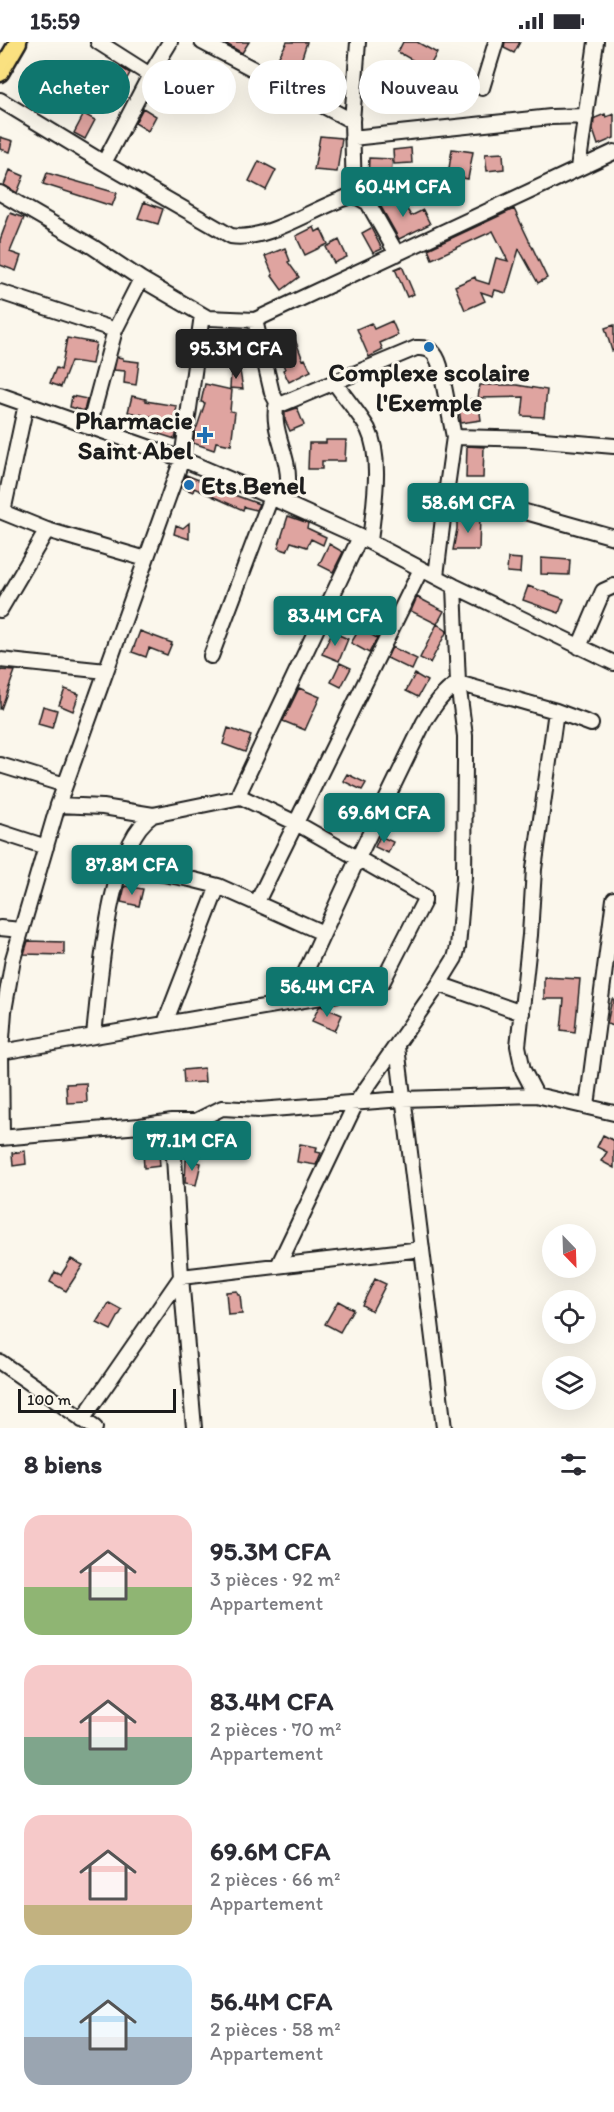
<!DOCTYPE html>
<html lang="fr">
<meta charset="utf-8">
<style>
:root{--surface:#fff;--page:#f2f2f3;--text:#2b2b33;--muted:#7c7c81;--accent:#0f766e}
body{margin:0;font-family:Itim,sans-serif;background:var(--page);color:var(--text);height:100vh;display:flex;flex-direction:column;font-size:22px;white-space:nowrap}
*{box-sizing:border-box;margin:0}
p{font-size:20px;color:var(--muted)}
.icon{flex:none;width:33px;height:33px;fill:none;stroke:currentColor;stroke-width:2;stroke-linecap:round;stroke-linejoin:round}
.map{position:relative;height:1386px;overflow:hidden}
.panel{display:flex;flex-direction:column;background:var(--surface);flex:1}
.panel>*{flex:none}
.hud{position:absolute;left:18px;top:18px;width:579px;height:54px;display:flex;gap:12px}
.needle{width:39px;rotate:157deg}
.fabs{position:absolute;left:542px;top:1182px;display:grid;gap:12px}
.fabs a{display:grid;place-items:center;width:54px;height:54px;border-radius:50%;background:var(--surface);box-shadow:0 6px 24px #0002;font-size:30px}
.scale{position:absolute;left:18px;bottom:15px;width:158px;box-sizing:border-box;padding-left:6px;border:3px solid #1c1c1c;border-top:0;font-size:16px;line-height:21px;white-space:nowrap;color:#1c1c1c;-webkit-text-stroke:4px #fbf7ec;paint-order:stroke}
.price{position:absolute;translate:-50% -51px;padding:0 14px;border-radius:6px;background:var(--accent);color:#fff;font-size:20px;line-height:39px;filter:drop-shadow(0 2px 3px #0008)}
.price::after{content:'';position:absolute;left:50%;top:36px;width:18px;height:14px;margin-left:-9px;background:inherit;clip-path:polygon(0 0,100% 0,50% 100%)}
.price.selected{background:#222;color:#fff}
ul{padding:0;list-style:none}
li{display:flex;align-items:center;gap:18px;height:150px;padding:0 24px}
li span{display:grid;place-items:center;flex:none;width:168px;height:120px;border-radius:18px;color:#555}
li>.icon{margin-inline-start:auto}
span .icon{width:72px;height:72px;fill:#fffc;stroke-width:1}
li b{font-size:26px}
h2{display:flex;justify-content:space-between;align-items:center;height:72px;padding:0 24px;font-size:26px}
.pill{padding:0 21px;border-radius:27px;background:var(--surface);box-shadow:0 6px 24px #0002;font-size:21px;line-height:54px}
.pill.selected{background:var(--accent);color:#fff}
.status{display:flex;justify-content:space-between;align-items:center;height:42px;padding:0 30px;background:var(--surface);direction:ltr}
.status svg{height:16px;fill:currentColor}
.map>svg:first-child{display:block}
.building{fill:#dfa4a0;stroke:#1c1c1c;stroke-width:1.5}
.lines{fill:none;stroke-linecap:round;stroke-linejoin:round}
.minor-casing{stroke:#1c1c1c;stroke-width:18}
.major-casing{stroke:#1c1c1c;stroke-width:21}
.minor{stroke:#fbf7ec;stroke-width:14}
.major{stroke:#fae180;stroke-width:16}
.poi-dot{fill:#1f6fb2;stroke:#fbf7ec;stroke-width:2}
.labels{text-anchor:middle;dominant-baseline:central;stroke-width:6;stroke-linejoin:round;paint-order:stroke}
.poi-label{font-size:26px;font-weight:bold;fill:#1c1c1c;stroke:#fbf7ec}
</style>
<div class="status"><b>15:59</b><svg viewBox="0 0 49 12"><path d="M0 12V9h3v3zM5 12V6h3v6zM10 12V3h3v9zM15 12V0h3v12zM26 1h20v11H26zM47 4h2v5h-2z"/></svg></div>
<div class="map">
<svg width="614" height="1386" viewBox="0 0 614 1386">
<rect width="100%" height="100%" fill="#fbf7ec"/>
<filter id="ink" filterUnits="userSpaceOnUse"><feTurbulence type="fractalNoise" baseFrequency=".0167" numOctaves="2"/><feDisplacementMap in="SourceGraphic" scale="12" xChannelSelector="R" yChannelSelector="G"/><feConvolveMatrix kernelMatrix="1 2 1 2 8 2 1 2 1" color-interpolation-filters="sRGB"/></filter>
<g filter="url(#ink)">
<path class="building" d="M223 0H249L242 11Z
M287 0H307L299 25 291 37 272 27Z
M403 0H417L437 11 428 27 398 10Z
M505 0H520L514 11 504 6Z
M36 24 67 42 60 52 46 41 44 45 29 36Z
M120 25 130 31 125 40 115 35Z
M97 26 107 34 95 51 84 44Z
M143 66 156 74 148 89 135 81Z
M84 72 95 78 85 97 74 91Z
M605 72 606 75 614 72V96L598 103 593 88 594 78 595 76Z
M320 94 342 96 337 130 314 128Z
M0 95 13 99 10 110 0 107Z
M411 106 412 121 394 122 393 108Z
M452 107 473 110 468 137 448 133Z
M503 111 504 127 487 129 485 112Z
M369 116 392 117 391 138 368 137Z
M259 119 276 128 266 148 249 139Z
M10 128 24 134 17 151 4 143Z
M47 131 117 151 112 164 43 142Z
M398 153 411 174 423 168 430 182 399 197 380 163Z
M144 160 163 167 158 182 138 176Z
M514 167 547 236 538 241 519 207 506 251 495 248 493 254 481 250 485 259 465 268 455 244 475 235 476 238 489 242 496 216 508 219 493 189 432 217 428 207Z
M10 171 24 176 10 210 21 214 16 229 0 223V198Z
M314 185 316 190 321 187 328 202 305 213 296 194Z
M371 186 382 207 373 211 362 191Z
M339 198 347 215 334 221 326 205Z
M285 206 290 219 288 220 299 235 282 248 272 234 273 233 265 214Z
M402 224 414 252 407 255 395 227Z
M392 279 398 293 380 301 383 308 369 315 357 287 371 281 374 287Z
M614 283V308L612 309 605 286Z
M294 295 303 318 305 317 311 329 289 340 283 328 285 327 275 303Z
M67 296 96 301 92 322 71 319 61 345 50 341 56 326 61 328Z
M117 315 123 316V318L139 320 136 343 124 341 125 329 114 328Z
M240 329 243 347 230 346 231 330Z
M205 342 232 348 230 369 235 370 231 403 216 400 214 408 193 401 196 385H197L205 361 201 360Z
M480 343H517L547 348 544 375 522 374 524 355 478 356Z
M72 354 87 357 84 369 70 365Z
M132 354 146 357V359L177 364 174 383 178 384 175 397 150 389 154 375 128 370Z
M478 356 481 378 461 381 458 359Z
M297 366 304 383 290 389 285 378V370Z
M326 398H346L345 419H322V427H308L309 401H326Z
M467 404 484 405 483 436H466Z
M186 433 204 440 205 437 231 448 229 451 259 462 256 468 244 465 243 468 194 446 193 450 181 445Z
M288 474 308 481 307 486 326 495 323 503 311 497 307 505 291 500 287 509 278 506Z
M480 474 479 508H453L457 487V475Z
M189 481V497L174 492 176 483 183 486Z
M329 502 343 510 333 530 319 523Z
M508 516 521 517 520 531 507 530Z
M541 516 570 518 569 533 541 532Z
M528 544 564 557 559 571 523 558Z
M417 555 444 569 437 582 411 569Z
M289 558 316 567 309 582 283 567Z
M343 559 362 568 355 582 336 573Z
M437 582 447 589 430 621 420 616Z
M360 586 377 596 369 611 351 601Z
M140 589 172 601 167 613 149 606 146 615 132 610Z
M332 590 348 597 339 619 322 612Z
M392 605 417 617 412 628 387 616Z
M340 621 351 626 341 645 331 640Z
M0 628 15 629 1 667H0Z
M415 632 427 639 418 655 406 649Z
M299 646 320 655 305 688 283 679Z
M65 647 79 652 73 669 59 663Z
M43 664 57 668 52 686 38 682Z
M228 686 251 694 245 710 223 702Z
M347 732 366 741 362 748 343 739Z
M380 794 393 800 388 811 375 805Z
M125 844 143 847 139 864 121 860Z
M28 899 64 900V913L24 912Z
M318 927 329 933 324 943 313 937Z
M544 935 580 937 575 990 561 988 564 957H544Z
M612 957H614V984L607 982Z
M321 964 342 973 335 989 312 979 319 965Z
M204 1026 205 1040 184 1041 183 1028Z
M86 1041 87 1060 67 1061 66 1042Z
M603 1093 613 1098 614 1097V1126L601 1119 607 1110 597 1105Z
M300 1102 317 1105 316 1110 321 1111 316 1123 297 1120Z
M157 1108 159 1111 160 1124 144 1126 143 1110Z
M25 1109 26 1122 13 1124 12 1111Z
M186 1118 201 1121 196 1143 185 1141Z
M71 1217 83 1223 66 1249 50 1240 55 1230 61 1233Z
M375 1237 386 1242 372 1269 362 1263Z
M237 1249 238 1253H240L242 1272 228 1273 226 1250Z
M338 1259 353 1267 340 1290 325 1282Z
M109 1261 122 1268 111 1288 97 1281Z"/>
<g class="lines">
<defs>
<path id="minor" d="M98 0 150 33
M202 0 352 79
M358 0 352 79 354 153 368 161 397 212
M482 46 496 0
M0 58 104 121 231 194C269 200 317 163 354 153
M352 96 551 75 586 74
M104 121 150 33 170 0
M578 126 596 0
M0 151 93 205 141 237 115 288 89 385
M141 237 208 276 255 278 614 110
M0 250 115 288
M255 278 272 351 277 360 282 362 416 306C431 305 436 311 440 324L454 395
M335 341C345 356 359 371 368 387 383 418 373 467 370 500
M0 353 182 417 271 455 360 495 454 544 614 621
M277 360C270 388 290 413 288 441 287 448 284 454 281 460
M446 452 454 395 532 397 614 404
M0 469 47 488 146 517
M3 470 26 362
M436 534 446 452 469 454 614 495
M0 568 47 488
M579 605 603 549 614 544
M211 614 271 455
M0 618 106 629
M556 669 534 827 530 893 518 1004 523 1028 536 1053 614 1071
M0 723 65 743
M241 755 240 749 360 495
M58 763 103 765 153 773
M0 790 46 805
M121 824 190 837 218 844 323 891
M257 860 421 527
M0 886 21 888
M439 942 522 971
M292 959 358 816 424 680C434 664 442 651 458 641L556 669 591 682
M165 981 218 844
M397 1005 444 1386
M1 1010 374 946 383 939 424 859V854L296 781 241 755 153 773C107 802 100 942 94 993
M587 1064 614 857
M140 1084 152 1090 174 1114
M2 1095 1 1010 4 969 13 917 58 763 182 417 202 273
M0 1096 140 1084 172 1079H196L222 1066 259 1068 403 1057 536 1053
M278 1224 356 1061 439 942 455 916 458 905 464 835 465 718V694L458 641 454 544
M0 1320 95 1386
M82 1378 181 1235 422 1207
M194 1386 181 1235 174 1114 196 1079"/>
<path id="major" d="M0 31 18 0"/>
</defs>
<use href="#minor" class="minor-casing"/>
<use href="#major" class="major-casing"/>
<use href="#minor" class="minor"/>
<use href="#major" class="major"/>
</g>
</g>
<g class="poi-dot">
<circle cx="429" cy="305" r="6"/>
<path d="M202 384h6v6h6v6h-6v6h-6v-6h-6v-6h6z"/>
<circle cx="189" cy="443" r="6"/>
</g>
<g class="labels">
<g class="poi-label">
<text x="429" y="330">Complexe scolaire<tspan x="429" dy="30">l'Exemple</tspan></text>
<text x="193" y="378" text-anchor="end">Pharmacie<tspan x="193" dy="30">Saint Abel</tspan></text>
<text x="201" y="443" text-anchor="start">Ets Benel</text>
</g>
</g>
</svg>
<div class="fabs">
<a><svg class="needle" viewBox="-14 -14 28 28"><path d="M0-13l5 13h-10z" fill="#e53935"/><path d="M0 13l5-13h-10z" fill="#7c7c81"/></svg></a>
<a><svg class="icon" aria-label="locate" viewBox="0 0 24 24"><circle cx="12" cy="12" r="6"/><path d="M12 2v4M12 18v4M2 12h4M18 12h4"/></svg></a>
<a><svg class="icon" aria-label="layers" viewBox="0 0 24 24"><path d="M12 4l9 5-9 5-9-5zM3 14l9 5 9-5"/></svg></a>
</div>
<div class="scale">100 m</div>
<b class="price" style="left:403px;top:176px">60.4M CFA</b>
<b class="price selected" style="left:236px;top:338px">95.3M CFA</b>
<b class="price" style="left:468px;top:492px">58.6M CFA</b>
<b class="price" style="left:335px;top:605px">83.4M CFA</b>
<b class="price" style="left:384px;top:802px">69.6M CFA</b>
<b class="price" style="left:132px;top:854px">87.8M CFA</b>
<b class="price" style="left:327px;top:976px">56.4M CFA</b>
<b class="price" style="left:192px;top:1130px">77.1M CFA</b>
<div class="hud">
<a class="pill selected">Acheter</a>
<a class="pill">Louer</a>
<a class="pill">Filtres</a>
<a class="pill">Nouveau</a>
</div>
</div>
<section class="panel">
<h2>8 biens<svg class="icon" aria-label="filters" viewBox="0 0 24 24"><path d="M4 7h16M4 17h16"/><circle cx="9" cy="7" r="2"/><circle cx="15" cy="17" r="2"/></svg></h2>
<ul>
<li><span style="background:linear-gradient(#f6c9c9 60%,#8fb573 0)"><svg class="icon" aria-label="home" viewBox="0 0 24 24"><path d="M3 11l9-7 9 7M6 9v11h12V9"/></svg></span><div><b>95.3M CFA</b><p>3 pièces · 92 m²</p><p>Appartement</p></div></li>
<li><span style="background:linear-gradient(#f6c9c9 60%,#7fa58c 0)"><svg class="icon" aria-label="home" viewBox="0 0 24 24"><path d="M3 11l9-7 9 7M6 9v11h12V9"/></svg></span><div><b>83.4M CFA</b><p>2 pièces · 70 m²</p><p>Appartement</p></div></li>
<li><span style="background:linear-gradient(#f6c9c9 75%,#c2b280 0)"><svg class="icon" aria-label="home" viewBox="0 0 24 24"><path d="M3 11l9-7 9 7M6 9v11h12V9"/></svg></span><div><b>69.6M CFA</b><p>2 pièces · 66 m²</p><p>Appartement</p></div></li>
<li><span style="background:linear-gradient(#bfe0f5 60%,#9aa5b1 0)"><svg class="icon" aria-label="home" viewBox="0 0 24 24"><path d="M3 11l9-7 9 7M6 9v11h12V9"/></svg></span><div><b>56.4M CFA</b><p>2 pièces · 58 m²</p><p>Appartement</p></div></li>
</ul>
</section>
